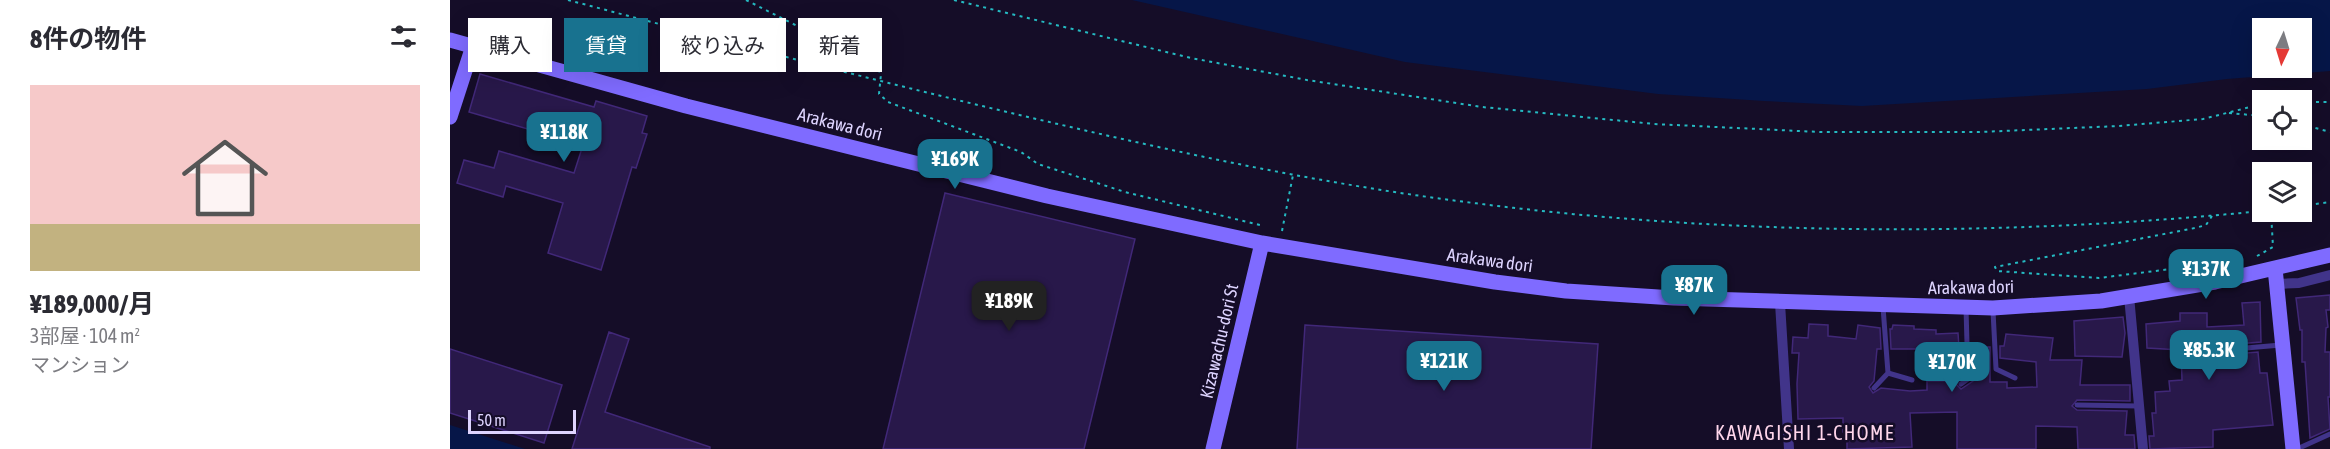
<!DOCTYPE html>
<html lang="ja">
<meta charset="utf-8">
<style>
:root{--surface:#fff;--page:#f7f7f7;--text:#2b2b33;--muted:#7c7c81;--accent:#18728f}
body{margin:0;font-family:"Asap Condensed","Noto Sans JP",sans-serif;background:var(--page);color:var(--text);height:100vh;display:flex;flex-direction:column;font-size:22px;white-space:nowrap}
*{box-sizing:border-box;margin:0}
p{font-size:20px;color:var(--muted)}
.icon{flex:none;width:33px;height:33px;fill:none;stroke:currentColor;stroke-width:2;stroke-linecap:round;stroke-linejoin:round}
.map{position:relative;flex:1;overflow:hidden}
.sheet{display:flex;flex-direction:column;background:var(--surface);width:450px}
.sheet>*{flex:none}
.guide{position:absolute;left:18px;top:18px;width:570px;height:54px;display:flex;gap:12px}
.needle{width:39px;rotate:184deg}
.tools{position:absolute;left:1802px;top:18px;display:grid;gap:12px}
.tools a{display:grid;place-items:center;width:60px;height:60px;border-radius:0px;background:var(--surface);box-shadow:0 6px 24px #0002;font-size:30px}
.scale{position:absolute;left:18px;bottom:15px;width:108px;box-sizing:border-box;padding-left:6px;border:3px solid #ded4ff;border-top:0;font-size:16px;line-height:21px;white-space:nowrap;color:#ded4ff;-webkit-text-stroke:4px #150d28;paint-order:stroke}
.price{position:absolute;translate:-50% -51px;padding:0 14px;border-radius:12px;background:var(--accent);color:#fff;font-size:20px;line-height:39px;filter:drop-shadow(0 2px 3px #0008)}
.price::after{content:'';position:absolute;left:50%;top:36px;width:18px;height:14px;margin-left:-9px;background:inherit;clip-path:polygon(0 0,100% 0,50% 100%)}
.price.on{background:#222;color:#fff}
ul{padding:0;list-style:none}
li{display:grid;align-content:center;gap:12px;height:318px;padding:0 30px}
li span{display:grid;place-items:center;height:186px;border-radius:0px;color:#555}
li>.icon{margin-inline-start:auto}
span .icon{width:108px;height:108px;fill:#fffc;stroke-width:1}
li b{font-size:26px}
h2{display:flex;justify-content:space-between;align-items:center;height:72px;padding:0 30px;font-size:26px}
.tag{padding:0 21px;border-radius:0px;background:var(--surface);box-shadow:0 6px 24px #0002;font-size:21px;line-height:54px}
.tag.on{background:var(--accent);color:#fff}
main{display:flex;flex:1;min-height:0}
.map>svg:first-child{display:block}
.water{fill:#061648;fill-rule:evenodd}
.building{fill:#28184a;stroke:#412878;stroke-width:1.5}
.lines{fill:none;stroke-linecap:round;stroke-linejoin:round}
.path{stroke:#25bac2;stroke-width:2;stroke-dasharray:3 4.5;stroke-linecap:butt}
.lane{stroke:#41348a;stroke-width:5}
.street{stroke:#41348a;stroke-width:10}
.secondary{stroke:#7f6bff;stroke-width:15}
.labels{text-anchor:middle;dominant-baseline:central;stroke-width:5;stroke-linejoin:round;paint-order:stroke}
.street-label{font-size:18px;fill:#ded4ff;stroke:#150d28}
.neighbourhood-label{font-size:20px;letter-spacing:1.5px;fill:#ffd6eb;stroke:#150d28}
</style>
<main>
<section class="sheet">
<h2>8件の物件<svg class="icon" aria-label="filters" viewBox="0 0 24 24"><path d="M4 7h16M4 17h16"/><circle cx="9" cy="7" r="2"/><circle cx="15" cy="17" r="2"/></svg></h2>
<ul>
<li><span style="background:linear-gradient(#f6c9c9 75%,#c2b280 0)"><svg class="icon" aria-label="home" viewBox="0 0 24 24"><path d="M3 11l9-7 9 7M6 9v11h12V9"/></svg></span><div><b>¥189,000/月</b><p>3部屋 · 104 m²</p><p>マンション</p></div></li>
</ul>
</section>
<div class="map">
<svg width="1880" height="449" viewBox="0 0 1880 449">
<rect width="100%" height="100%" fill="#150d28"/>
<path class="water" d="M682 0H1880V71L1777 79 1697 89 1412 106 1314 101 1208 94 955 62ZM1812 28H1851V68H1812Z
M0 425 75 449H0Z"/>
<path class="building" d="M30 74 144 107 146 101 197 116 192 133 197 134 186 168 182 167 151 270 98 253 113 203 56 186 53 197 7 183 14 160 44 168 49 151 124 173 133 145 19 112Z
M495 193 685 239 634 449H433Z
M1880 295V310H1876L1878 327 1876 328 1875 352H1880V397H1878L1880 429 1860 438 1855 362H1852V330H1850L1846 298Z
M1810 302 1811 342 1761 346 1756 352 1761 356 1808 352 1810 373H1817L1823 425 1763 430V447L1700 449 1699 436H1704L1702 413H1706L1705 392 1720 391 1719 381 1732 380 1731 350 1697 348 1696 324 1730 321V313H1757V327L1794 325 1792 303Z
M1673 317 1675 333 1672 357 1625 356 1624 321Z
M1359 324 1378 325V336L1406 339 1408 325 1430 328 1431 349H1427L1424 381 1419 387 1423 393 1431 388 1460 391 1477 390V381H1497L1499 349H1441L1440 329H1442L1443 325 1464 326V329L1486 330V334L1508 333 1509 348H1512L1513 377 1506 384 1511 389 1523 381 1522 347H1540V382H1557V388L1587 387 1586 362 1550 358V346H1554L1556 334 1603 338 1600 360H1632L1630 385H1680V401L1627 400 1622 406 1627 410 1677 411 1675 435H1684L1685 449H1628L1627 427 1586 426V449H1507V412L1460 413 1462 447 1397 449V432H1393V418L1348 419 1347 384 1349 353H1342L1343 337 1358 338Z
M855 325 1148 344 1141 449H847Z
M159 332 179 339 155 412 260 447V449H122Z
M0 349 112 385 94 443 0 413Z"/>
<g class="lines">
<path class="path" d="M118 0C262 38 407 76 553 111 699 146 844 179 993 199 1264 236 1540 238 1812 211
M296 0 426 66 431 74 429 94 438 102 571 152 588 164 675 192 810 225V228
M504 0 741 58 857 80 1032 107 1204 124 1370 132H1529L1669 126 1753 119 1812 104
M1851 102H1880
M1779 113 1812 116
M1851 124 1880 132
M1851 206 1880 202
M1762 216 1756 225 1745 228 1545 267 1547 271 1649 278 1785 261
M832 231 843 175
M1807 256 1823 247 1821 212"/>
<path class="lane" d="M1433 307 1438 373 1462 380
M1543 311 1546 369 1565 378
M1761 351 1831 345
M1511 384 1518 379 1516 308
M1424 388 1438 373
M1627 405 1689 406
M1847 449 1880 434"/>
<path class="street" d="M1827 284 1849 283 1880 275
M1679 296 1693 449
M1330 303 1339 449"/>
<path class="secondary" d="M0 40 236 106 597 196 812 243 1045 282 1116 291 1224 298 1543 308 1651 301 1765 282 1880 255
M0 117 23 46
M1825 268 1843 449
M763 449 812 243"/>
</g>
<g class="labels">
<g class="street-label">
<text transform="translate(390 124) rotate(14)">Arakawa dori</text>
<text transform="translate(1040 260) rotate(8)">Arakawa dori</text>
<text transform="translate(1521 287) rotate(-1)">Arakawa dori</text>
<text transform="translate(769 341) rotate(-77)">Kizawachu-dori St</text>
</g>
<g class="neighbourhood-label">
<text x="1355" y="432">KAWAGISHI 1-CHOME</text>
</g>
</g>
</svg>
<div class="tools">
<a><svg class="needle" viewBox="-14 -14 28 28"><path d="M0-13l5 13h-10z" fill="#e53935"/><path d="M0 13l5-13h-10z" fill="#7c7c81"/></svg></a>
<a><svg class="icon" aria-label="locate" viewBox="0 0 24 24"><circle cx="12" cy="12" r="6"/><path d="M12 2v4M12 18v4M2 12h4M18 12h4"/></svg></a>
<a><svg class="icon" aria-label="layers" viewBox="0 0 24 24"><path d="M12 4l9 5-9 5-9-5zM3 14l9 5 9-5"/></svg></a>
</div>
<div class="scale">50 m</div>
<b class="price" style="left:114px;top:163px">¥118K</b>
<b class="price" style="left:505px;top:190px">¥169K</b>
<b class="price" style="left:1756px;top:300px">¥137K</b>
<b class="price" style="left:1244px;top:316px">¥87K</b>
<b class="price on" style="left:559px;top:332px">¥189K</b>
<b class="price" style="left:1759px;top:381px">¥85.3K</b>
<b class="price" style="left:994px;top:392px">¥121K</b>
<b class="price" style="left:1502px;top:393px">¥170K</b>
<div class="guide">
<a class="tag">購入</a>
<a class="tag on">賃貸</a>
<a class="tag">絞り込み</a>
<a class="tag">新着</a>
</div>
</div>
</main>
